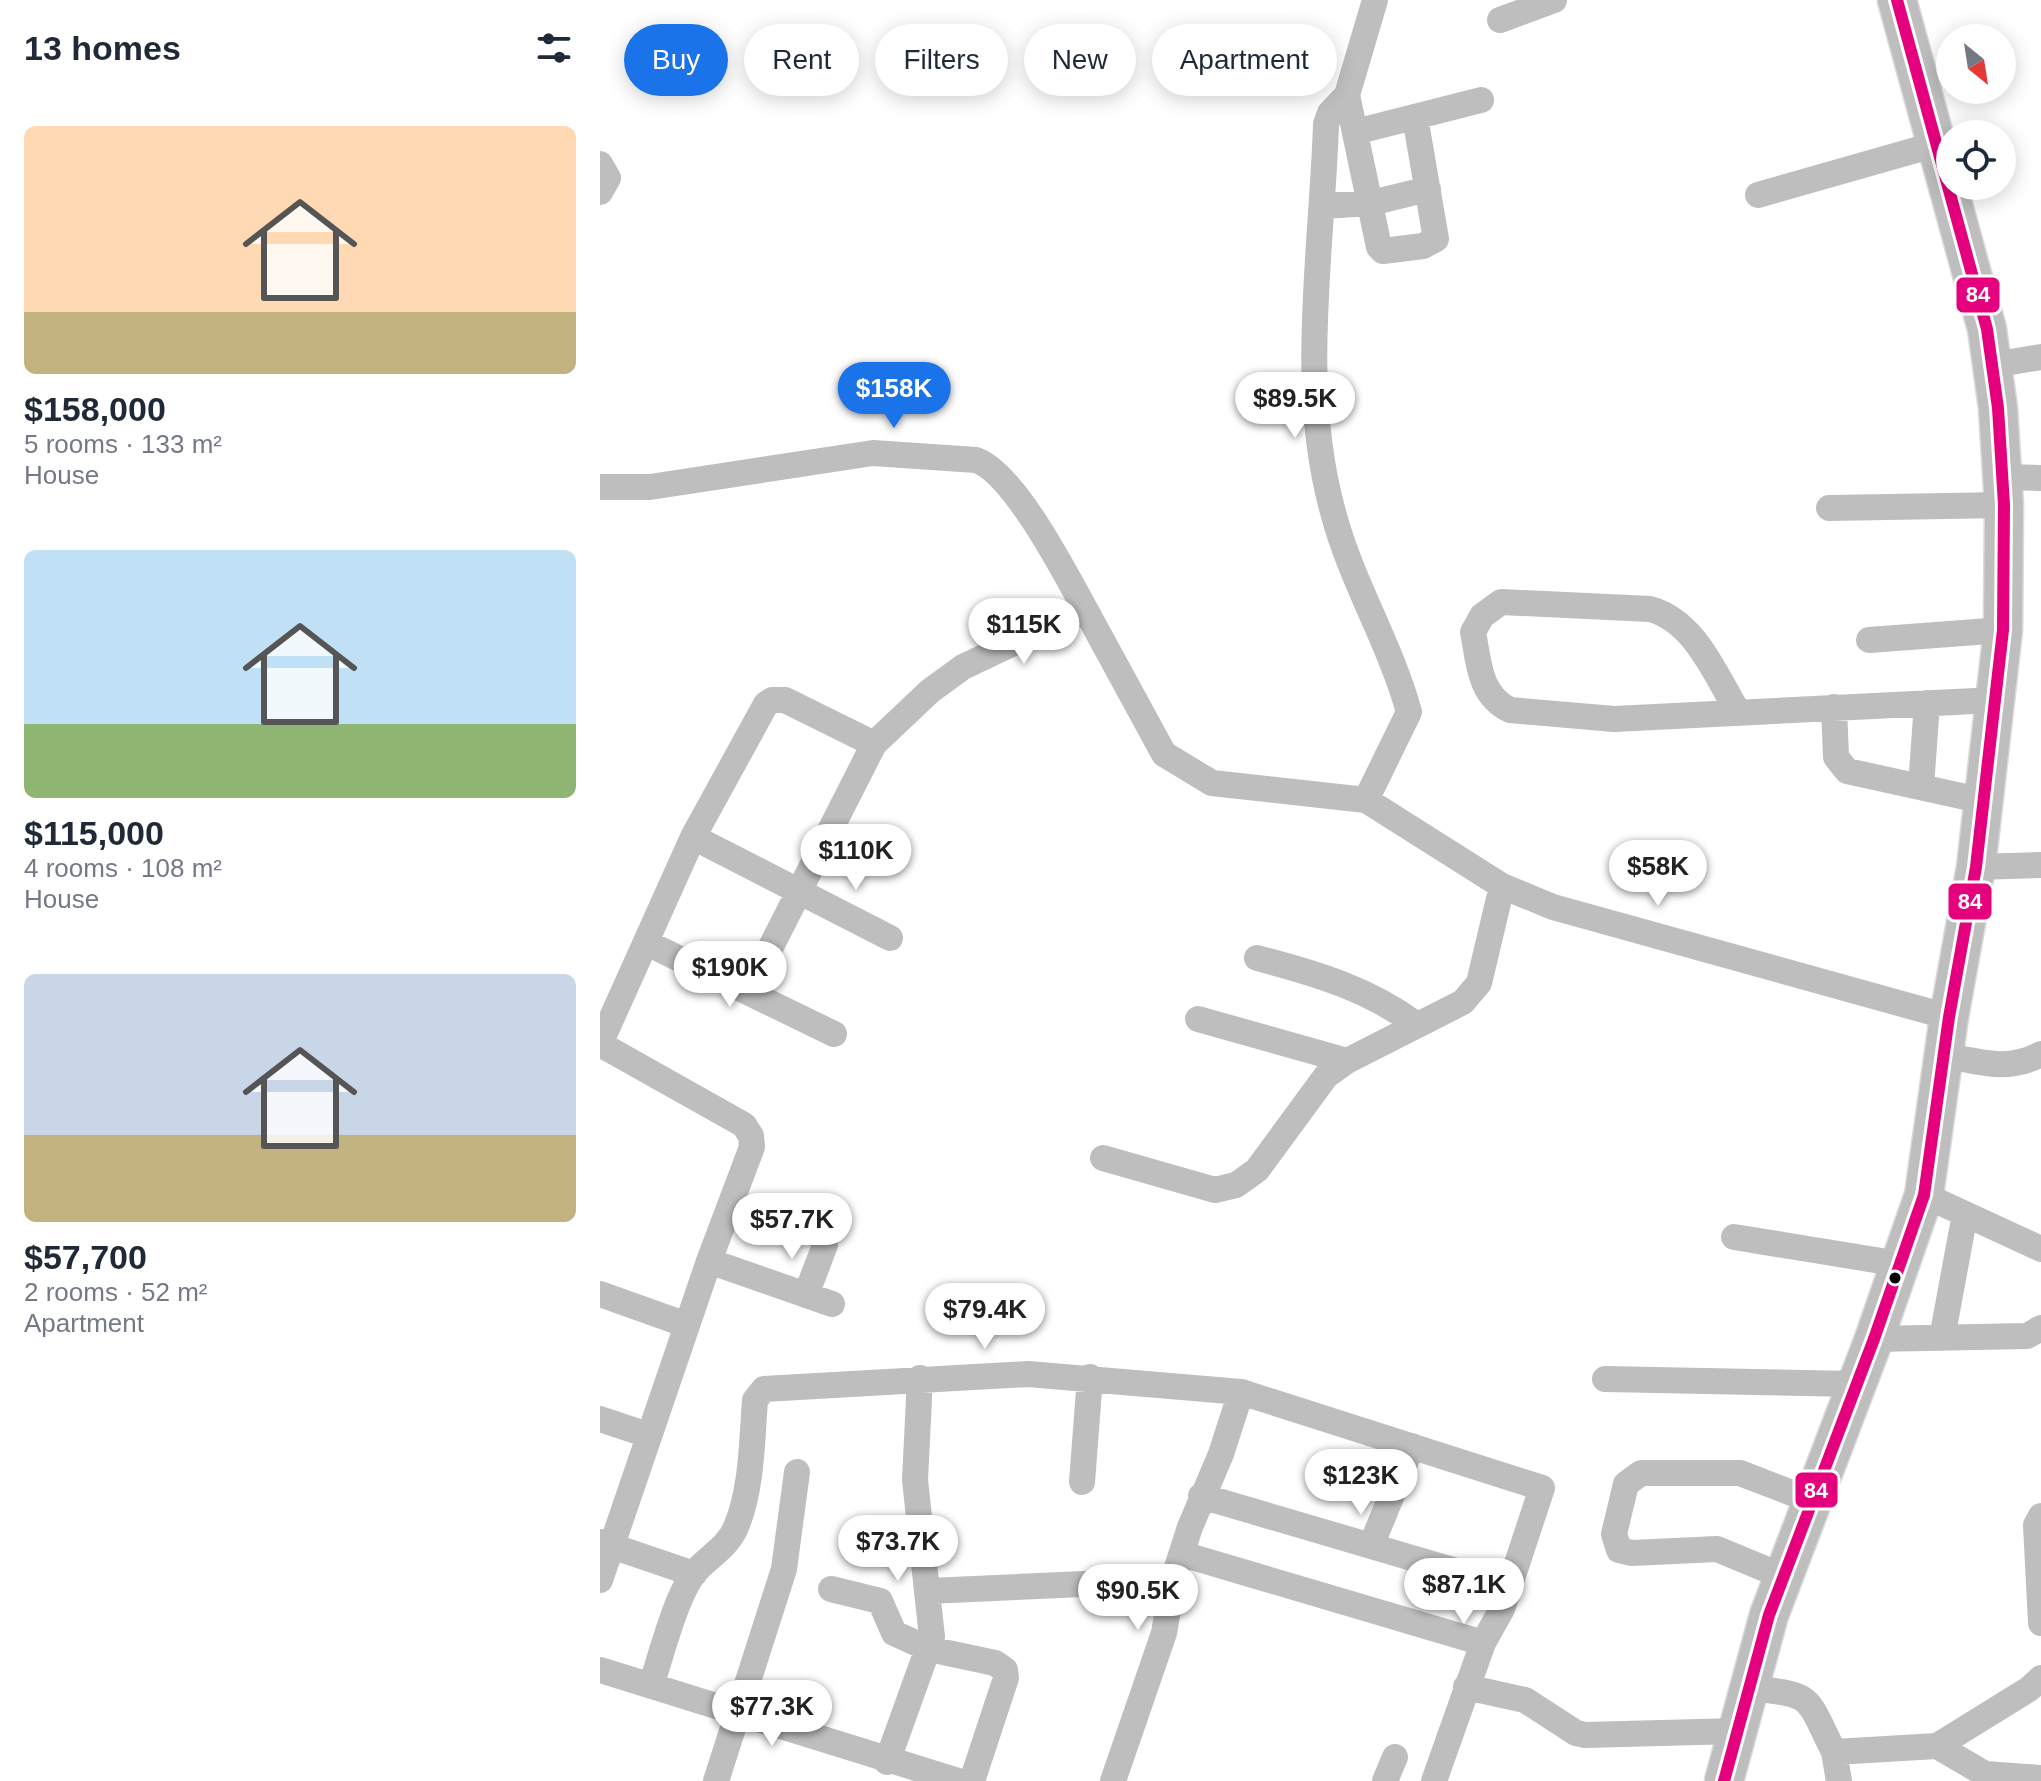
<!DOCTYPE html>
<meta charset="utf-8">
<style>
:root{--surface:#fff;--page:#f2f2f3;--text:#1f2937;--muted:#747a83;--accent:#1a73e8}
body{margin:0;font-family:Helvetica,sans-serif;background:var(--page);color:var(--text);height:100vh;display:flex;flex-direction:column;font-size:30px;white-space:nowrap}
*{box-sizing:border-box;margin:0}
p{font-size:26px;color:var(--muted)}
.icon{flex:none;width:44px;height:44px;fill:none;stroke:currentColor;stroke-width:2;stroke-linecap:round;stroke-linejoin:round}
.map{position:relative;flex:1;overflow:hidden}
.sheet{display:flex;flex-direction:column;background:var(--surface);width:600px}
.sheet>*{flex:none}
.hud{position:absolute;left:24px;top:24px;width:760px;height:72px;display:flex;gap:16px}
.needle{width:52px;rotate:150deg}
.buttons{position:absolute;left:1336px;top:24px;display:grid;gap:16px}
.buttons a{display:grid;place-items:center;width:80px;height:80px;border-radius:50%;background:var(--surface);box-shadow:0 4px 20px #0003;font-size:40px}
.price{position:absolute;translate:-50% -68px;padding:0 18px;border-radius:28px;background:#fff;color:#222;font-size:26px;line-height:52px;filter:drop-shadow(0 2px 4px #0008)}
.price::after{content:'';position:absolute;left:50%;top:48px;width:24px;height:18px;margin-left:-12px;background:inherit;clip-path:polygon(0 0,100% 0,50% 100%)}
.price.current{background:var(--accent);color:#fff}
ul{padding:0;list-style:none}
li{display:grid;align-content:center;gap:16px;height:424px;padding:0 24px}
li span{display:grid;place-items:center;height:248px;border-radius:12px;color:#555}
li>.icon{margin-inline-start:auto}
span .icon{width:144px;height:144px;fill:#fffc;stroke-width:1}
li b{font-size:34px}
h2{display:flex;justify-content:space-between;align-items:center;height:96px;padding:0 24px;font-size:34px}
.pill{padding:0 28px;border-radius:36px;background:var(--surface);box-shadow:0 4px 20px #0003;font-size:28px;line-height:72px}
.pill.current{background:var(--accent);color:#fff}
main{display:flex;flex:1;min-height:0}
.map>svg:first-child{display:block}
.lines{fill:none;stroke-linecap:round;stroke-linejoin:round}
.highway-casing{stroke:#dbdbdb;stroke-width:41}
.minor{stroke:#bebebe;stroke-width:26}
.highway{stroke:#bebebe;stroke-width:38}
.bus-1-casing{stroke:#fff;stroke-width:18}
.bus-1{stroke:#e5007d;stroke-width:12}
.bus-dot{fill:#000;stroke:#fff;stroke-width:3}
.line-badge{stroke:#fff;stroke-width:3}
.badge-label{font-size:22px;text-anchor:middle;font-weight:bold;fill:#fff}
</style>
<main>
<section class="sheet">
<h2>13 homes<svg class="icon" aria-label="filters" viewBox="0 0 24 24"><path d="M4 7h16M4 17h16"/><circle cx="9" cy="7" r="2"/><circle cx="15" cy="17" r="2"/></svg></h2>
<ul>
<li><span style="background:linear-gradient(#ffd9b3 75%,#c2b280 0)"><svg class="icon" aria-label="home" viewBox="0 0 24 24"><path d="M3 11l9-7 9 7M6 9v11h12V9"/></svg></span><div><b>$158,000</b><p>5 rooms · 133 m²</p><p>House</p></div></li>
<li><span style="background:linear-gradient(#bfe0f5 70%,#8fb573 0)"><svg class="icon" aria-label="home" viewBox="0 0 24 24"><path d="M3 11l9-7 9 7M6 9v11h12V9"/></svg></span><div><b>$115,000</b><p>4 rooms · 108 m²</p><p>House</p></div></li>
<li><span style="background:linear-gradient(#c9d6e8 65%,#c2b280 0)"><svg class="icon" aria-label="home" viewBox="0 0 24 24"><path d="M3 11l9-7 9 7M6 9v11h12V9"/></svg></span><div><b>$57,700</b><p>2 rooms · 52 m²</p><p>Apartment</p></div></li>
</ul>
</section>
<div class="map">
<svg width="1441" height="1781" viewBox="0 0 1441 1781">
<rect width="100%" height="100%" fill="#fff"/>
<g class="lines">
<defs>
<path id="highway" d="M1124 1781 1169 1615 1274 1339 1324 1195 1349 1017 1376 867 1403 630 1404 505 1398 408 1387 329 1297 0"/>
</defs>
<use href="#highway" class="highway-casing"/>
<path class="minor" d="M775 0 747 95 779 247 783 251 823 246 836 239 815 117
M900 20 954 0
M747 95 730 113 726 124C722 251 698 387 733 512 751 581 790 643 809 712L766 800
M755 132 881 100
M0 164 8 178 0 192
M1158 195 1337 144
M724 206 771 203 828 189
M1393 365 1441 357
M1403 477 1441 478
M0 487H50L273 453 376 460C414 473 465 573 485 609
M1229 508 1404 505
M1269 640 1403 630
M1234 707 1236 757 1247 771 1384 801
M1138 712C1115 674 1095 621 1050 609L901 602 882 616 873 632C879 663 879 695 910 710L1014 719 1395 700
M1321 787 1327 703
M93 837 290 938
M1376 867 1441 865
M47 943 234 1034
M657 958C715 973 769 989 817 1025
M149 990 274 744 330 691 363 667 485 609 564 754 612 783 766 800 902 886 953 907 1349 1017
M598 1019 747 1061
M0 1044 93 837 166 704 172 700H185L274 744
M1344 1055C1379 1062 1408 1072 1441 1054
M503 1158 615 1190 636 1185 657 1170 726 1076 747 1061 863 1002 879 983 902 886
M1324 1195 1441 1249
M1134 1237 1300 1264
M109 1261 232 1304
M0 1294 87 1325
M206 1295 225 1245
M1342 1338 1365 1214
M1274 1339 1427 1336 1441 1328
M1005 1379 1256 1384
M0 1419 48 1435
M482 1482 490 1377
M601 1496 907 1586
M1441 1516 1436 1525 1441 1623
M0 1542 94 1574
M771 1546 812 1446
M582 1554 883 1643
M1182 1576 1117 1549 1032 1553 1019 1550 1014 1534 1026 1484 1041 1473H1140L1210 1500
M0 1580 109 1261 152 1147 151 1136 144 1125 0 1044
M231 1589 280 1601 294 1633 329 1649 395 1663 405 1670 406 1678 372 1781
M329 1591 573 1580
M0 1670 358 1781
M51 1686C61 1656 76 1595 95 1572 109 1556 128 1547 136 1527 152 1490 152 1439 155 1400L164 1389 428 1374 641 1392 942 1488 902 1609 883 1643 834 1781
M866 1687 925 1700 976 1733 985 1735 1137 1731
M1148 1688C1215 1695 1205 1694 1234 1752L1337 1746 1385 1774 1441 1778
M1337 1746 1429 1689 1441 1678
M1234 1752 1239 1781
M287 1762 332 1637 315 1480 320 1378
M116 1781 184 1569 197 1472
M513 1781 564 1633 573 1580 590 1527 621 1454 641 1392
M785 1781 795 1757"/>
<use href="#highway" class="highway"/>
<defs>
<path id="bus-1" d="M1124 1781 1169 1615 1274 1339 1324 1195 1349 1017 1376 867 1403 630 1404 505 1398 408 1387 329 1297 0"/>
</defs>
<use href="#bus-1" class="bus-1-casing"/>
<use href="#bus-1" class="bus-1"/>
</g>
<circle class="bus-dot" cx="1295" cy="1278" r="7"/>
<g class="line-badge">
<rect x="1355" y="276" width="46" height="38" rx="8" fill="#e5007d"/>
<rect x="1347" y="882" width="46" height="39" rx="8" fill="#e5007d"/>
<rect x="1194" y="1471" width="45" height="38" rx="8" fill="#e5007d"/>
</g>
<g class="badge-label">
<text x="1378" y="302">84</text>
<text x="1370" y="909">84</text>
<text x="1216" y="1498">84</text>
</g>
</svg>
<div class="buttons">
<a><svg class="needle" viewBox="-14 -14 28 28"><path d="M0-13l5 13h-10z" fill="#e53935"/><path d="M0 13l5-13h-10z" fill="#747a83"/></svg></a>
<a><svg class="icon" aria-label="locate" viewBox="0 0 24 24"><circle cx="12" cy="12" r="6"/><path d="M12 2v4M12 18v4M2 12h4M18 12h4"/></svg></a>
</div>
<b class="price current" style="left:294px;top:430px">$158K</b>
<b class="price" style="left:695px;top:440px">$89.5K</b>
<b class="price" style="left:424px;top:666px">$115K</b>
<b class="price" style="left:256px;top:892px">$110K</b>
<b class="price" style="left:1058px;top:908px">$58K</b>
<b class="price" style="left:130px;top:1009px">$190K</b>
<b class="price" style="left:192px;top:1261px">$57.7K</b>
<b class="price" style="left:385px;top:1351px">$79.4K</b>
<b class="price" style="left:761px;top:1517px">$123K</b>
<b class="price" style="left:298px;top:1583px">$73.7K</b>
<b class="price" style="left:864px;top:1626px">$87.1K</b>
<b class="price" style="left:538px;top:1632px">$90.5K</b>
<b class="price" style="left:172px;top:1748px">$77.3K</b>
<div class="hud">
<a class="pill current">Buy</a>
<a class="pill">Rent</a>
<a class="pill">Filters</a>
<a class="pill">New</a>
<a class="pill">Apartment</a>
</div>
</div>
</main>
